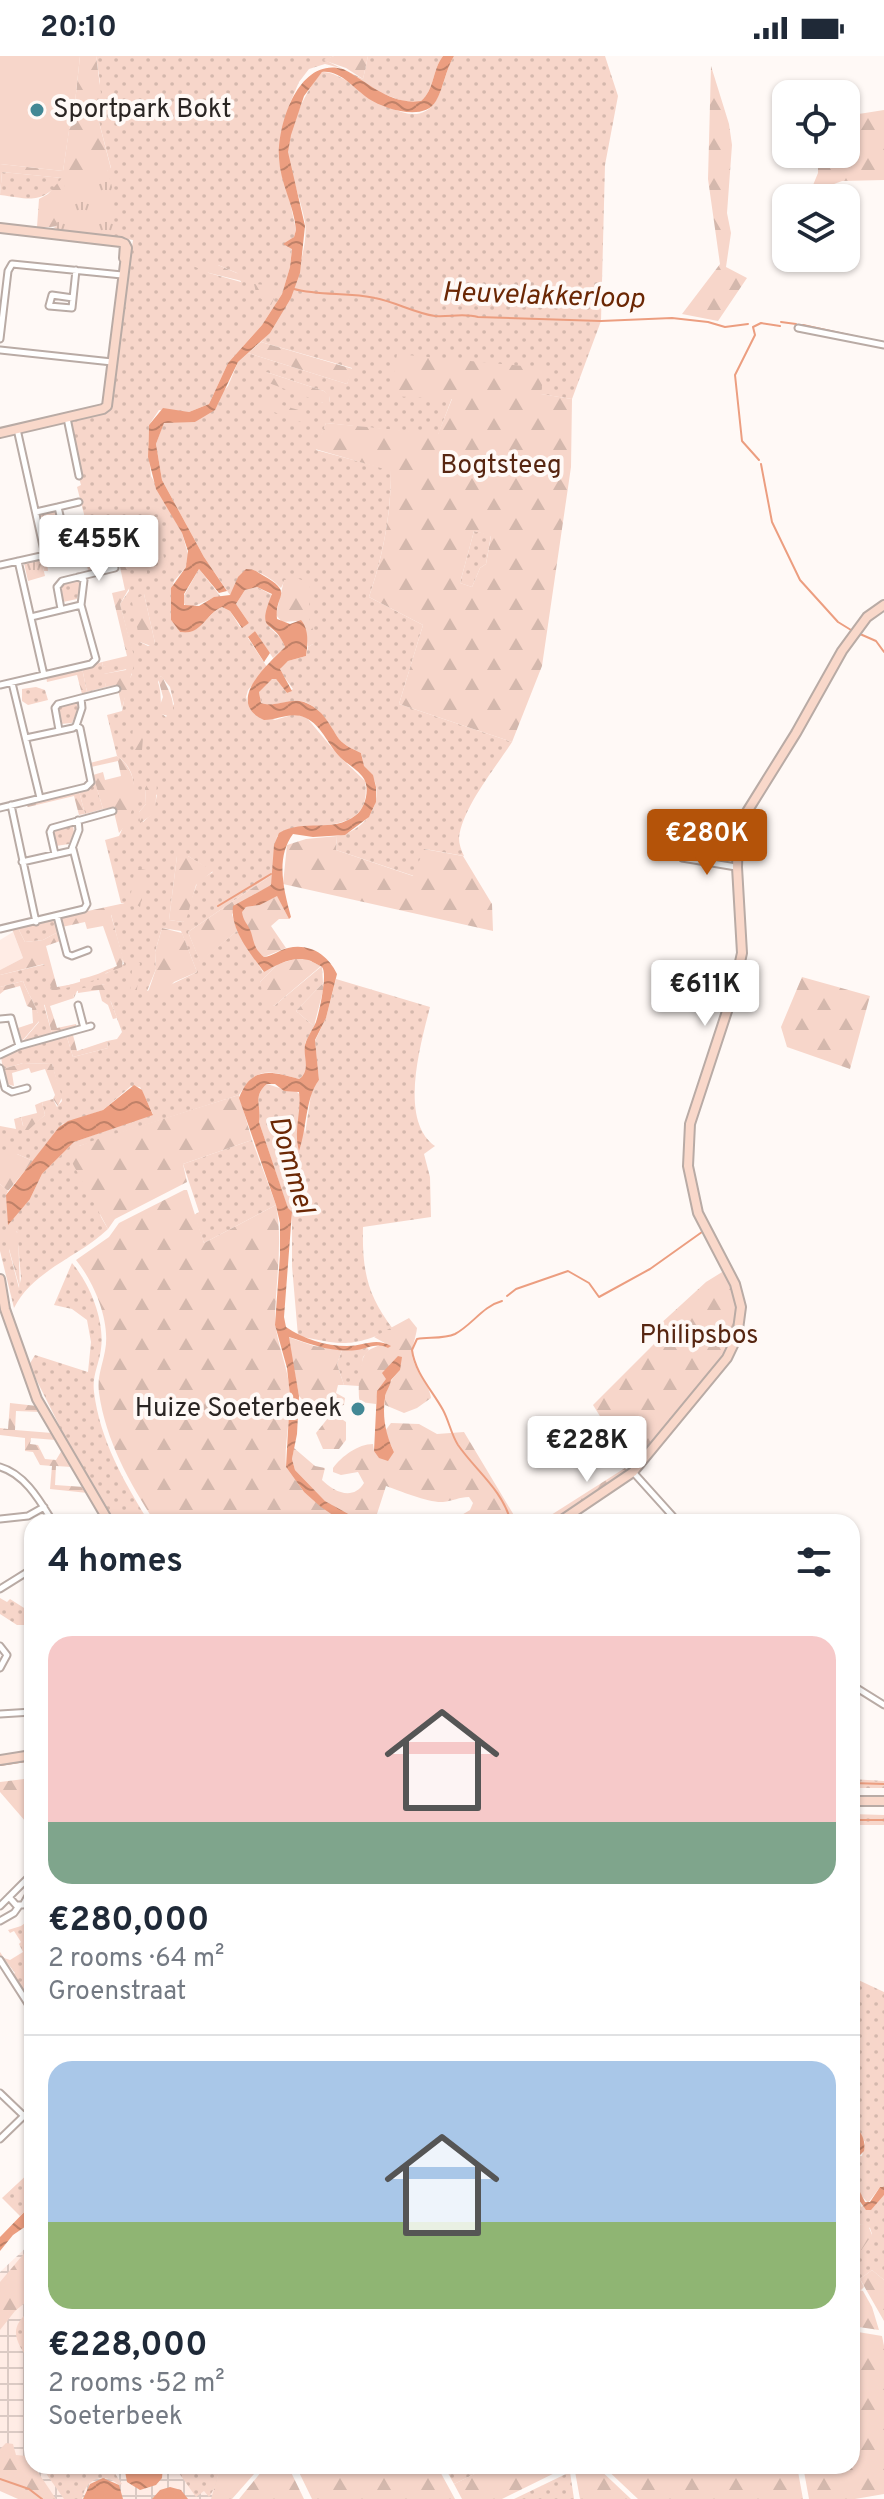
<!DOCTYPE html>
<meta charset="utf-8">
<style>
:root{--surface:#fff;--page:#f6f6f7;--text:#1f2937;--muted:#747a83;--line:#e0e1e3;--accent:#b45309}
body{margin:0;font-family:Overpass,sans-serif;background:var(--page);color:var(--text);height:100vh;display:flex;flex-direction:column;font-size:30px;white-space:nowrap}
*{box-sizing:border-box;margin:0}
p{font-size:26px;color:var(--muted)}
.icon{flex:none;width:44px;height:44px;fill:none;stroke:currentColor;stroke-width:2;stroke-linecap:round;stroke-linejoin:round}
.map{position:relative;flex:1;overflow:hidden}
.drawer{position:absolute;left:24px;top:1458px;width:836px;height:960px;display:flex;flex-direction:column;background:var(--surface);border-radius:24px;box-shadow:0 2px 6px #0004}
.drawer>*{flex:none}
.controls{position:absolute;left:772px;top:24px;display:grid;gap:16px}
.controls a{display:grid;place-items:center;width:88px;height:88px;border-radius:16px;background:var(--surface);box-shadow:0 2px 6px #0004;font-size:40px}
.price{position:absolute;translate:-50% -68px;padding:0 18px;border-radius:8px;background:#fff;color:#222;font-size:26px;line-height:52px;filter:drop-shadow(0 2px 4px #0008)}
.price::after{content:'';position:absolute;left:50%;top:48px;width:24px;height:18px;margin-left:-12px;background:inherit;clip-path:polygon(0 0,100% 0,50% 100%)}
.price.selected{background:var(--accent);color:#fff}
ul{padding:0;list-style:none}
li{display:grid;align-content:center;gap:16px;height:424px;padding:0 24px}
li+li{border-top:2px solid var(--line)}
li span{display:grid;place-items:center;height:248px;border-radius:24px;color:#555}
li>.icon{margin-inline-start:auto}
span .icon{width:144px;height:144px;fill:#fffc;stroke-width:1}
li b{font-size:34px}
h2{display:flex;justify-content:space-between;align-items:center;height:96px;padding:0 24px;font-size:34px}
.status{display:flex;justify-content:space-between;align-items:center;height:56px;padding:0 40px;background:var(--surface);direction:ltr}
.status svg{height:22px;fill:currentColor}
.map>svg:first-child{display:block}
.built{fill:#ffece5}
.industrial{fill:url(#industrial-grid)}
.grass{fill:url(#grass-dots);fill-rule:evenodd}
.forest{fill:url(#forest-firs);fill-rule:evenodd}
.park{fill:url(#park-tufts)}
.pitch{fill:#f7d6ca}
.water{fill:url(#water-waves)}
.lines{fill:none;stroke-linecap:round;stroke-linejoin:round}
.stream{stroke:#ec9e80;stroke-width:2}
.street-casing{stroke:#b9aba5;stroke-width:9}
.secondary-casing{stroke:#b9aba5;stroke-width:12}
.street{stroke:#fff;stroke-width:5}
.secondary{stroke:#f9d8ca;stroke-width:8}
.poi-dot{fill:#438895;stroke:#fff9f6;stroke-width:3}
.labels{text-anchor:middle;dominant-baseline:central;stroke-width:8;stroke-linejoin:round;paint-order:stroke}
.poi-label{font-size:26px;fill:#2a2523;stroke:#fff9f6;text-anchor:start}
.park-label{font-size:26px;fill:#572611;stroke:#fff9f6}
.water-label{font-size:28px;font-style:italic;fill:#6b2704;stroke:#fff9f6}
</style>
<div class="status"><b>20:10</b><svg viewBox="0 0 49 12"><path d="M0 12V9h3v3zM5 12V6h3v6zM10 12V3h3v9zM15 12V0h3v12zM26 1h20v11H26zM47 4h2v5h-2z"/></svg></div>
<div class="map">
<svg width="884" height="2443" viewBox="0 0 884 2443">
<defs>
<pattern id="industrial-grid" width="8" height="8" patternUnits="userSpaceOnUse" patternTransform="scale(2)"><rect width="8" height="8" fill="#ffece5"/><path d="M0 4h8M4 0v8" fill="none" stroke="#dbcac4"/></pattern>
<pattern id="grass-dots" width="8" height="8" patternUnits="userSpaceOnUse" patternTransform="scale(2)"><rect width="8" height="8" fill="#f7d6ca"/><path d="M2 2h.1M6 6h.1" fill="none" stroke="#d4b8ad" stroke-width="1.8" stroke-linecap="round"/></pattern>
<pattern id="forest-firs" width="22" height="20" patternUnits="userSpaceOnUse" patternTransform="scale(2)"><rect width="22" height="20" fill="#f7d6ca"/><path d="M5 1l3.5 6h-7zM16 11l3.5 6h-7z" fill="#d4b8ad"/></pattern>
<pattern id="park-tufts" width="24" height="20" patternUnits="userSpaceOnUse" patternTransform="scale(2)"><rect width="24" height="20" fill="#f7d6ca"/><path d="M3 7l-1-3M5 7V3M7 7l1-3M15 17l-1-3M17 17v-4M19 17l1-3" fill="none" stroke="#d4b8ad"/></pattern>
<pattern id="water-waves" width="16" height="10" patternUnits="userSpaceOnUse" patternTransform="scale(2)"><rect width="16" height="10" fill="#ec9e80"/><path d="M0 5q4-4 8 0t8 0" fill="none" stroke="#bf8168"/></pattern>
</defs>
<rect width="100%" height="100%" fill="#fff9f6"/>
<path class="built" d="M13 876 23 902 0 914V884Z"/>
<path class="industrial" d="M32 2186V2410H250L221 2443H45L0 2419V2216Z"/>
<path class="grass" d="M96 0H334L325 4 363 23 368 0H443C432 14 435 33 421 45H403L378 36 344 13 325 8 309 13 299 26 290 47 279 95 296 174 294 181 286 189 292 192 290 211 282 238 262 269 228 307 209 348 189 356 159 354 149 369 148 392 151 420 182 477 189 502 186 511 174 525 171 536V564L180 576C201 580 206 558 222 551L230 555 240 571 249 567 236 548 245 534 257 531 272 539 269 571 281 582 285 591 273 602 255 575 248 582 267 611 248 634 246 641 250 653 275 664 295 658 307 662 338 699 365 725C370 759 350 767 320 770 306 772 291 777 277 780L273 818 188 876 200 905 237 875 263 916 278 908 260 926 274 950 322 910 323 927 296 955 314 970 305 987 306 1017 299 1023C268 1014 257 1010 239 1039L79 1090 101 1161 108 1173C79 1201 33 1214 14 1252L0 1195V1128L8 1135 6 1139 30 1143 42 1118 74 1086 153 1058 140 1031 131 1030 103 1054 62 1068 33 1105 17 1098H0V1070L16 1073 14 1063 21 1061 23 1070 34 1068 45 1059 42 1046 53 1043 57 1051 62 1045 52 1008 23 1007 3 1013 1 1001 25 991 67 981 73 1001 108 992 107 985 117 983 122 976 111 946 105 941V928L77 935 74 942 73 938 44 949 52 978 22 986 39 966C39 952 28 939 23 925L0 931V919L46 908 52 934 103 919 124 908 111 858 125 847H121L105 784 119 780 121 776C131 751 145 719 117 700L107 659 122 655 127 628 132 618 127 613 104 618 106 631 87 636 82 612 102 606 103 611 133 599 120 548 129 535 126 510 120 511 119 506 124 504 119 494 107 486 92 489 77 431 81 429 79 422 83 420 69 367 110 353 133 184 53 172C91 157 93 151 108 113L111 112 96 54 100 26ZM199 209H218L237 217 241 226 209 217ZM144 538 155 587 148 590 140 586ZM161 620 170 631 174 648 166 661 162 658C160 647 162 638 158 626ZM145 732 157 739 153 757 143 766 139 756 146 748ZM177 800H188L213 816 198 825 183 866 169 864ZM162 872 181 875 197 916 170 929 147 935 156 913 155 896ZM17 1175 21 1222 19 1232 9 1194Z
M454 0H605L618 40 605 109 601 265 572 343 540 338 543 312 452 342 438 379 326 367 316 394 391 414C391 458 383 500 369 541L423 569 399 648 512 686C496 711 462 752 459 782 459 788 461 794 464 800L425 793 414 820 336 794 337 780C360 776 380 756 376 730 374 718 367 718 363 709 362 705 363 701 361 697 353 693 345 690 339 683 329 669 322 653 305 646 290 641 276 652 261 647L259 636C263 629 267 622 276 623L287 637 293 633 280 615 281 611 288 605 306 600 308 591 313 588 285 524 281 532C273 523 258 514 246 513L230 539 204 501 162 424 156 388 164 366H195L228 330 238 306 248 297 347 328 352 312 261 286C282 264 310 198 305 166 301 146 294 126 289 107 283 82 305 34 322 16 351 14 408 86 435 46 444 32 445 15 454 0ZM266 316 324 335 329 340 330 346 323 347Z
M2 116 63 122C42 149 31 143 0 139Z
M56 455 63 492 49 496 40 458Z
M474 475 491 479 486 508 480 512 472 531 460 527Z
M199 513 221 541C208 541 200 551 186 551L182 543Z
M76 525 81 526 77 543 63 546 59 531 61 528Z
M36 631 45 634 48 644 28 649 22 645V633Z
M77 645 78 653 72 667 60 668 59 650Z
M94 722 103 753 85 758 79 735 90 732Z
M73 770 74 776 69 788 56 790 54 775Z
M55 863 58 876 43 884 25 886 18 872Z
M336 923 430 951C421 987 398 1064 435 1090L424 1098 430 1121 431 1161 363 1171C362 1214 367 1239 393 1273 350 1292 343 1289 298 1280L292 1210V1156L288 1153 259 1066C262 1051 252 1040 267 1028L289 1035H296L300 1039 305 1078 312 1032 319 1024 315 985 326 962Z
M252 1084 276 1149 204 1187 194 1159 199 1156 183 1108Z
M72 1207C90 1228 105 1265 101 1293 99 1309 92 1319 94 1336 100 1384 124 1426 149 1466H115L68 1387 29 1309 35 1299 88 1316 91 1286 87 1264 72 1253 54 1249Z
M367 1292 369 1294 363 1301 359 1330 344 1329 337 1308 342 1294Z
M0 1542 7 1546 10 1543 32 1557V1569H17L0 1558Z
M852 1723 884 1725V1732H852Z
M852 1758 884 1759V1769H852Z
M32 1862V1869L26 1873 32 1881V1887L29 1890 32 1895V1951L11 1920 15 1917 5 1904 0 1903V1896L4 1902 10 1904 23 1896 19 1888 21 1886 14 1875 10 1877 8 1874 21 1870Z
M852 1921 884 1936V2131H880L868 2147 852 2129V2101L862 2100 865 2086 852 2067Z
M32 2114V2148L20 2160 2 2142Z
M852 2135 858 2140 861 2151 884 2139V2224L872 2214 860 2223 864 2231 861 2234 852 2232V2195L856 2200 872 2178 870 2172 861 2168 852 2175Z
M32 2253V2307H31C16 2286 6 2272 32 2253Z
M49 2410H110L122 2428 119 2429C104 2415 85 2423 82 2443H64L45 2416Z
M174 2410H227L219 2416 215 2431 209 2441 204 2435 196 2441Z
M444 2410H491L454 2428Z
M570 2416 574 2443H514Z"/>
<path class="forest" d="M80 0H96L101 37 96 54 111 113 108 114C94 149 80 174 37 171L39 143 48 138 62 122 2 116 0 139V108L63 115 70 67 73 65Z
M334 0H368L363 23 346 12 323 4Z
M711 10 729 68 732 89 727 157 731 177 726 211 747 222 718 265 682 258 720 208 708 123Z
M884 54V124L842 125 821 133 811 134 818 117V98H846V60Z
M199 209H218L239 218 242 225 209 217 193 210Z
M254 228 280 230 271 249 257 240Z
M261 286 353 313 347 328 248 297Z
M397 298 544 312 541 338 572 343 571 411 542 610 512 686 399 648 423 569 369 541C383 500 391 458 391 415L315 393 326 367 438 378 452 343 390 340ZM474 475 491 480 486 508 480 512 472 531 460 527Z
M266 316 324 335 329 339 330 347H323L266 326 261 319Z
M261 343 302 355 310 363 304 367 260 351Z
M107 486 110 491 119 494 124 504 97 511 92 489Z
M86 493 93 513 88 514 84 499 47 507 48 515H44L41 503Z
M163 497 164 502 146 506 147 517 139 518 137 502Z
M126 510 131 529 120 548 134 600 132 605 103 611 102 606 127 600 112 537 125 534 120 511Z
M296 522 308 526C314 538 307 549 309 561 312 574 315 573 313 588L308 591 307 581 297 565 282 566 276 559 284 524Z
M144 538 155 587 151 590 140 586 132 546Z
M134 609 122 652 117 629 106 631 103 618 126 614 127 610Z
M82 612 87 636 82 638 77 619 47 626 46 621Z
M162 620C168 635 176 642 172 661L157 657 163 641 158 622Z
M137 665 143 682 142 694 138 698 134 696C133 686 130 672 137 665Z
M117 700C142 717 138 757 119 777L113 752 103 753 93 719 103 716 105 724 121 720 118 705 91 711 90 707Z
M150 725 157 726 155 757 140 767 139 756 146 748 145 732Z
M79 735 85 758 79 759 74 740 28 751 25 748Z
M337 780 336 794 413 820 424 793 463 800 492 848 493 875 283 828 287 789 306 783Z
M177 800H188L213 815 196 829 187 861 183 866 169 864Z
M139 813 146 814 140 851 130 844 134 817Z
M273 818 271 830 251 840 232 858 237 875 200 906 188 876Z
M277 839 289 863H279L271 870 286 892 264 901C252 892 244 870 241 856L246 851 260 849Z
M125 847 131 853 111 859 123 902 122 911 106 917 102 923 80 927V923C93 921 104 915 117 910L103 870 87 873 85 866 62 871 60 861Z
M18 872 25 886 43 884 58 876 60 885 46 890 57 931 74 928 75 930 52 935 44 908 0 919V914L23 902 12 873Z
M162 872 182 877 197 916 174 926 167 934 146 942 156 913 155 896Z
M295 903H306L321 910 274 950 263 940 260 926 278 908Z
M133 904 140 907 136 942 129 947Z
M802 921 870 940 850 1013 787 991 781 971Z
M23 925C28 939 37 950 40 964L22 985 18 972 33 967 32 952 27 950 20 930 5 934 0 938V931Z
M323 927 324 931 314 970 296 955Z
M105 928V941L110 944 117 962 113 963 108 949 102 945 99 934 78 937V933Z
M73 937 74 942 50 950 57 972 76 968 77 973 52 978 44 946Z
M73 979 77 995 107 985 108 992 73 1001 67 981Z
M23 1007 52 1008 62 1041 58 1050 53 1043 55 1039 45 1013 31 1017 29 1012 12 1017 14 1030 7 1028 3 1013Z
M239 1039 252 1084 183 1108 187 1126 115 1163 108 1173 68 1099 79 1090 92 1085Z
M42 1046 45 1059 25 1077 21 1061 37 1057 35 1049Z
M0 1098H17L33 1105 8 1135 0 1128Z
M184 1134H187L204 1187 276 1149C283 1186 276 1223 275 1260 275 1286 289 1311 290 1338 291 1362 284 1387 286 1411L304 1436 343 1466H155C129 1426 106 1385 99 1337 97 1321 102 1311 105 1295 111 1266 94 1226 76 1204L109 1181 119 1167Z
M13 1174 18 1177 20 1233 6 1182Z
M727 1213 741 1251 727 1302 633 1413 593 1349 664 1278 658 1270 706 1226Z
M409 1262 417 1272C416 1281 412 1290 412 1299 414 1315 429 1326 431 1342L417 1352 404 1357 385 1349C384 1333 390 1325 400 1314 386 1322 377 1331 376 1348L360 1346C357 1340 360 1307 364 1300 367 1293 374 1292 380 1289L388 1292 390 1290 374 1281Z
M288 1281 314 1290 342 1294 337 1308 344 1329H338L336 1337 345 1342 344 1349C327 1352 311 1354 299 1340Z
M10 1347 37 1350 41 1356 16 1355 15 1374 52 1377 56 1384 31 1382 30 1388 38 1389 45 1403 56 1404 62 1394 72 1411 56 1410 55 1429 84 1431 88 1437 50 1433 52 1410 40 1409 33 1396 25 1395V1382L0 1379V1372L8 1373Z
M336 1359 346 1366V1384L339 1393H323L316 1377 328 1362Z
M391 1367 419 1368 437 1378 464 1376 518 1466H450L470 1454 473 1447 469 1441C459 1441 453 1445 443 1446 429 1447 400 1435 386 1430L376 1461 381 1466H363L325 1445 295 1414 292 1403 294 1392 315 1410 325 1412 322 1424C334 1436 353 1445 364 1427L358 1416 341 1419 333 1416V1412C342 1400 358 1388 373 1388L374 1395 394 1396 385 1375Z
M625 1412 629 1417 552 1466H540Z
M32 1722V1773L0 1736V1726Z
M861 2168 868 2169 872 2179 857 2200 852 2195V2175Z
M32 2188V2241L15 2255 0 2274V2226Z
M872 2214 884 2224V2265L860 2223Z
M852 2232 863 2235 872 2251 879 2274 852 2270Z
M852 2275 882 2280 884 2290V2438L855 2443H809L803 2410H852Z
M6 2387 13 2388 16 2399 27 2400 56 2443H18L0 2435V2393Z
M227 2410H261L232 2443H211L219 2416Z
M266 2410H288L304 2443H239Z
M296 2410H437L455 2443H312Z
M491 2410H569L502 2443H462L454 2428Z
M574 2410H596L631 2443H580Z
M603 2410H797L803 2443H638Z"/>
<path class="park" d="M108 116 112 131 114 180 56 173 67 119Z
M41 503 45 520 28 525 24 507Z"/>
<path class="pitch" d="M0 0H80L73 65 70 68 63 115 0 108Z"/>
<path class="water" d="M443 0H454C445 15 444 31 436 45 424 66 385 53 369 43 354 33 341 14 322 16L304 40 291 79 288 96 305 170 300 217 291 242 270 277 238 306 215 354 195 366 164 367 156 388 162 424 204 501 227 535 219 537 199 513 184 538V549L199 550 214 541 230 539 238 521 246 513C255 513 257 516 264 520 295 538 274 538 277 563L290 568 301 564C309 573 308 588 306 600L288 605 280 613 292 635 287 637 276 623H272L259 636 261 647C275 652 290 641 304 646 323 653 329 668 339 683 345 690 353 693 361 697L364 710 373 719 376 731V746L369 761 345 779 313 781 293 778C275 802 284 835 291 861L289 863 277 840 260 849 246 851 242 856C243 865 248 868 251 876 254 886 254 893 264 901 273 900 279 894 288 892 310 887 328 899 337 918L326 962 315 984 319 1024C305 1042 307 1073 299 1095 293 1073 302 1056 299 1036L284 1035 275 1028H267C252 1040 262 1051 259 1066L288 1152 292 1156 284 1261 286 1271C303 1283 326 1290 347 1290 364 1290 375 1281 391 1290L388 1292C377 1286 369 1292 357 1294 332 1297 311 1288 289 1281L299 1340 297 1378 292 1403 295 1414 325 1445 363 1466H343L321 1451 304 1436 286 1411 290 1339 287 1312 275 1269 280 1199V1167L276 1149 239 1042C251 1010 271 1015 299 1023 311 1015 303 1002 305 989 307 981 313 973 316 966 319 957 328 918 322 911 321 910 312 906 311 905 294 899 278 908 264 916 251 898 230 874 233 850L271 829 274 789 279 777C304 762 332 778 356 759 366 751 371 730 362 720 356 712 345 707 338 699 328 688 321 669 306 662 291 655 279 664 264 664 224 646 268 608 285 591 274 561 255 580 272 538L257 531 245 534 236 548 249 567 242 572 230 555 222 551C205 558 202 580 180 576L171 564V532L186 511 188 495 182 477 156 433 148 401 149 369 163 352 189 356 209 348 228 307 262 269 282 238 290 211 292 193 283 188 294 181 296 174C294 149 280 127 279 102 277 70 298 0 343 13 369 26 388 49 421 45 435 33 432 14 443 0Z
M255 575 270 597 264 606 248 581Z
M134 1029 142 1034 153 1059 74 1086 42 1118 30 1143 8 1169 6 1139 59 1071 68 1065 103 1054Z
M398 1300 402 1301 400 1314 391 1324C390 1331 385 1336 385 1342 382 1362 386 1379 394 1396L388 1405 379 1402 374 1395 377 1335 386 1323 382 1317Z
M852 2067C861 2076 866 2083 864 2095L858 2101H852V2094L857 2093 858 2086 852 2075Z
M852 2129 857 2130 865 2146H870L880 2131H884V2139L871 2154H866L852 2134Z
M32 2148V2166L13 2179 0 2195V2181Z
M124 2410H163L162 2422 156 2429 140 2434 127 2426Z
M103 2422 119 2429 123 2443H83L90 2428Z
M170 2431 181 2434 188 2443H152L160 2434Z"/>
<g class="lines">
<path class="stream" d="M294 233C320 240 349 236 375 242 396 246 414 257 435 260 450 261 464 257 478 261L601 265 672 262 708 266 725 271 748 268
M781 266 796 268
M803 269 867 283
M759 404 742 385 735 319 755 279 753 271 761 267 780 270
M761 408 772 466 800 524 838 566 851 574
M860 578 876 585 884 596
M218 850 271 818
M507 1240 516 1233 568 1215 589 1227 599 1241 650 1213 702 1176
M502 1245C483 1250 472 1269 455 1278 444 1283 429 1281 417 1283L412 1294C415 1317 432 1334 443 1354 449 1365 451 1378 458 1389 476 1415 502 1433 511 1466
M0 1709 32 1704
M852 1727 884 1728
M852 1764H884
M0 2423 29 2433 42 2443"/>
<defs>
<path id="street" d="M73 242 52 239 49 250 72 252 76 214
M798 272 884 289
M0 283 8 215 12 208 122 219
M0 294 112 306
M67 362 79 420
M17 373 45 499
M58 451 79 446
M18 505 44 619
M0 509 68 494 58 451 36 456
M78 521 84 524 81 549
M61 553 57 531 62 525 115 512
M12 627 40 742
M0 629 91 608 96 603 81 549 31 561
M81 642 117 633
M26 682 73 672 76 670 82 652 81 642 58 648 55 652 59 674
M11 749 36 866
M0 752 86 731 91 726 80 672 76 670
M55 798 50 776 52 772 113 755
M682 802 736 811
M22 806 71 795 79 774 78 764
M57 860 67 898 72 900 88 894
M0 873 84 853 87 848 73 793
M78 949 84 972
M0 963 11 962 19 990
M0 999 19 990 91 970
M0 1012 5 1032 12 1036 27 1032
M0 1411C25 1418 40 1445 53 1466
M633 1416 678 1466
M0 1463 28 1460 44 1451
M0 1533 32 1513
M0 1590 7 1599 0 1612
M852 1629 884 1649
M0 1658 32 1656
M9 1841 16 1849H23L32 1833
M0 1850 32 1818
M0 1865 14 1857 19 1850
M0 1904 32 1954
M0 2037 24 2060
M0 2083 32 2052"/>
<path id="secondary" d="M0 172 121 186 125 188
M0 377 103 353 107 350 127 192 125 188 124 202
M0 1223 5 1253 37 1343 109 1466
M559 1466 633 1416 727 1302 737 1281 741 1251 735 1228 698 1157 688 1110 690 1068 733 937 742 897 737 811 738 782 745 759 796 677 842 595 867 561 884 549
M0 1704 32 1699
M852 1745H884"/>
</defs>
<use href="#street" class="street-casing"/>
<use href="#secondary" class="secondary-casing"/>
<use href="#street" class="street"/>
<use href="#secondary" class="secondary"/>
</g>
<g class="poi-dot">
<circle cx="37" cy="54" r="8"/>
<circle cx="358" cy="1353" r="8"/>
</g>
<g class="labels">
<g class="poi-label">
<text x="53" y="54">Sportpark Bokt</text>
<text x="342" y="1353" text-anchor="end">Huize Soeterbeek</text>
</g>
<g class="park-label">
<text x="501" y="410">Bogtsteeg</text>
<text x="699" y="1280">Philipsbos</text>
</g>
<g class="water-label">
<text transform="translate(543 241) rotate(2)">Heuvelakkerloop</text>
<text transform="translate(290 1109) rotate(74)">Dommel</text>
</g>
</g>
</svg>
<div class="controls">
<a><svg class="icon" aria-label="locate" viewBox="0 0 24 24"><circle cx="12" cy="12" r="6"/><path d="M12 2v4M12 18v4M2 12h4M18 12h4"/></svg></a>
<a><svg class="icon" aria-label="layers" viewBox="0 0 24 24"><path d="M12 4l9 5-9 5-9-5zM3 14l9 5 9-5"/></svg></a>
</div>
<b class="price" style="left:99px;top:527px">€455K</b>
<b class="price selected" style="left:707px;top:821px">€280K</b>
<b class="price" style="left:705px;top:972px">€611K</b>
<b class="price" style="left:587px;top:1428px">€228K</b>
<section class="drawer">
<h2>4 homes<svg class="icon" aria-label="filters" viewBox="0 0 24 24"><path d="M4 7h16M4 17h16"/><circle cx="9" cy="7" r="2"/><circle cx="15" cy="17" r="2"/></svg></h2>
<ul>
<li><span style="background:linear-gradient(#f6c9c9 75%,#7fa58c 0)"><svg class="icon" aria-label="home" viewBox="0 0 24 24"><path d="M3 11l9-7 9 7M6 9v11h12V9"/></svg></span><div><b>€280,000</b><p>2 rooms · 64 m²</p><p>Groenstraat</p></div></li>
<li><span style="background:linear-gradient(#a9c7e8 65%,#8fb573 0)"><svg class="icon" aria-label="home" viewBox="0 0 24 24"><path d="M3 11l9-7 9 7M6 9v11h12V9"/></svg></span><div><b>€228,000</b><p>2 rooms · 52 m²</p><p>Soeterbeek</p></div></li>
</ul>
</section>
</div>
